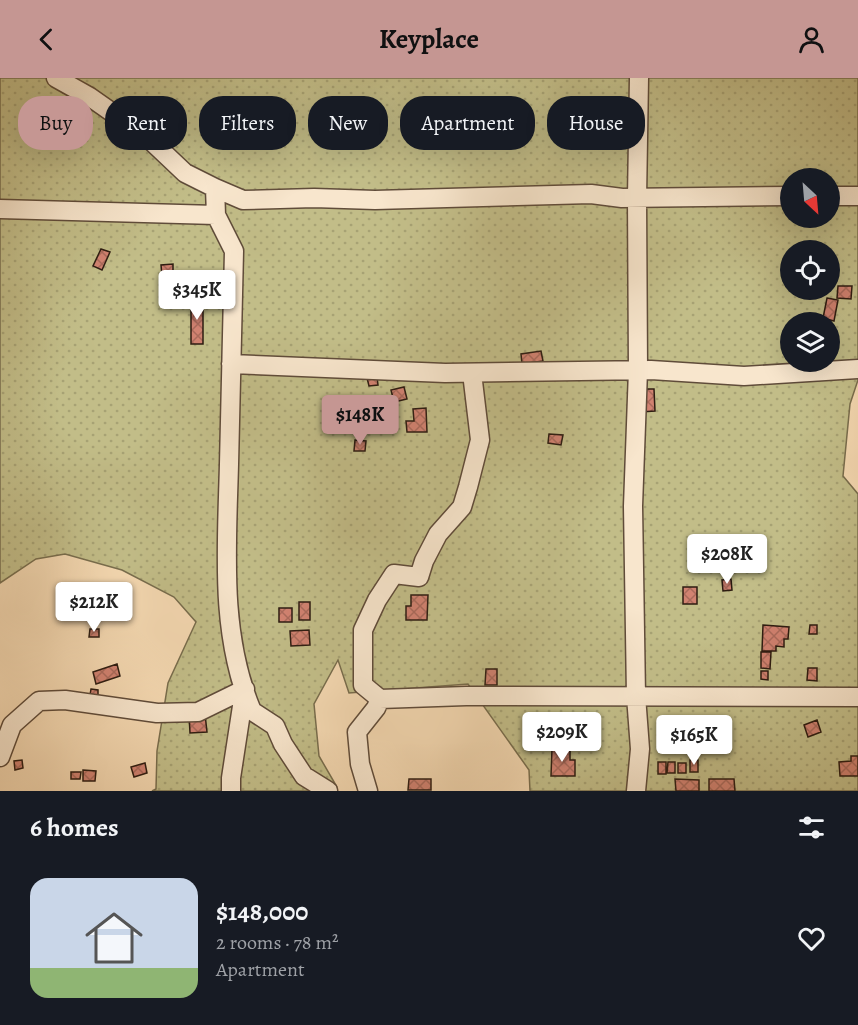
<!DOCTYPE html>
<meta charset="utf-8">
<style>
:root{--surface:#171b24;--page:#20242c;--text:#f1f3f6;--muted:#9ea1a6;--accent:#c59692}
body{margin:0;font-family:Alegreya,serif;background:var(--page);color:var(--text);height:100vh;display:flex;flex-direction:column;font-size:22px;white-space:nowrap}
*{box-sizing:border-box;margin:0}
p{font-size:20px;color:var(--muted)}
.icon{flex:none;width:33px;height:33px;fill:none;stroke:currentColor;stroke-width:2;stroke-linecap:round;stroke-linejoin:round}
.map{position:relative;height:713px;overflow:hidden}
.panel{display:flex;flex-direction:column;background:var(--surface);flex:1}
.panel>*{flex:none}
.top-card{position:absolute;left:18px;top:18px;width:822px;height:54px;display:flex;gap:12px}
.needle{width:39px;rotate:154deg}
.tools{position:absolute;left:780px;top:90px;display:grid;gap:12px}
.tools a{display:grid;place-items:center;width:60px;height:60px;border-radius:50%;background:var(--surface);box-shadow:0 6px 24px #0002;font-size:30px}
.price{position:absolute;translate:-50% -51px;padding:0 14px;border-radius:6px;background:#fff;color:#222;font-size:20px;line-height:39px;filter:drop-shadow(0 2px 3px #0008)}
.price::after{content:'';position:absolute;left:50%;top:36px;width:18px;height:14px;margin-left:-9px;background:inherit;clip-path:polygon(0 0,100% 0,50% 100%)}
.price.current{background:var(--accent);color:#111}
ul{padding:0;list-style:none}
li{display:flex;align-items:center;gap:18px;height:150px;padding:0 30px}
li span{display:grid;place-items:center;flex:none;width:168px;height:120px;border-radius:18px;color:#555}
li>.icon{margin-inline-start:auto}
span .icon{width:72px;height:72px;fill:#fffc;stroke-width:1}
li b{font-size:26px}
h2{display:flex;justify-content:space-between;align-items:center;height:72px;padding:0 30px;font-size:26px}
.tag{padding:0 21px;border-radius:24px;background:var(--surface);box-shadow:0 6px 24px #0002;font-size:21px;line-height:54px}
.tag.current{background:var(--accent);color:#111}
header{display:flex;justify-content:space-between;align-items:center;height:78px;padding:0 30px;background:var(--accent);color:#111;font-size:27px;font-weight:700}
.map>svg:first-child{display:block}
.grass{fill:url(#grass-dots);stroke:#786d4d;stroke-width:1.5;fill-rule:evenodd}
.building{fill:url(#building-cross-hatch);stroke:#2e1d12;stroke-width:1.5}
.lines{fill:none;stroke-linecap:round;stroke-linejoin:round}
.minor-casing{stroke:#604c3a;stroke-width:21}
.minor{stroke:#f8e6cd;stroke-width:18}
</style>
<header><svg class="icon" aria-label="back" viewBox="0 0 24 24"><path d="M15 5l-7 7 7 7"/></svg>Keyplace<svg class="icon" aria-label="person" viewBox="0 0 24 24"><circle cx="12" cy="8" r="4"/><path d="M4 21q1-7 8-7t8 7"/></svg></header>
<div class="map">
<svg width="858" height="713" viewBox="0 0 858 713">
<defs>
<pattern id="grass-dots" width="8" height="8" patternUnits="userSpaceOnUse" patternTransform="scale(1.5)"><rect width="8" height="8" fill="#c2bd88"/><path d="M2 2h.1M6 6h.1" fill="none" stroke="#a7a274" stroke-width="1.8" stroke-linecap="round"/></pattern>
<pattern id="building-cross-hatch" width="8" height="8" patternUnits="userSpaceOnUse" patternTransform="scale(1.5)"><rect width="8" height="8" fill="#d18271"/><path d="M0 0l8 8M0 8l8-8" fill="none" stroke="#aa6a5b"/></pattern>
</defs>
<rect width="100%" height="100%" fill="#f5d9b2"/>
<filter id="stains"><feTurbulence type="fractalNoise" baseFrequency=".00333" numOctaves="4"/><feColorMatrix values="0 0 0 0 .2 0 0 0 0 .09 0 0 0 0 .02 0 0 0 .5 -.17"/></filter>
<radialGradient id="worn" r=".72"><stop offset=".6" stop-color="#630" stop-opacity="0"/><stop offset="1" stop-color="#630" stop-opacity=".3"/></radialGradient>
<path class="grass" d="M0 0H858V302L850 326 843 398 858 416V713H530L529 692 468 606 349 615 338 582 314 626 319 678 337 709V713H152L156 711 157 673 168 605 196 544 174 519 122 492 65 476 36 481 0 505ZM790 100H830V140H790ZM790 172H830V212H790ZM790 244H830V284H790Z"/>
<path class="building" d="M433 58 449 59V68L433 67Z
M101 171 110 174 102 192 93 188Z
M173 186V197L162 198 161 187Z
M838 208H852L851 221 837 220Z
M191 219H203V266H191Z
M827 220 838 222 834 243 823 240Z
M541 273 543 283 522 286 521 276Z
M377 299 378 307 369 308 367 300Z
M404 309 407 321 394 324 391 312Z
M640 311H654L655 333 640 334Z
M426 330 427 354H407L406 343H414L413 331Z
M549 356 563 357 561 367 548 365Z
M355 362 366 363 365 373H354Z
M731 501 732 512 723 513 722 502Z
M683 509H697V526H683Z
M411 517H428L427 542H406V528H411Z
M299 524H310V542H299Z
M279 530H292V544H279Z
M763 547 789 549 788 561H784V569L776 568V573H762Z
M810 547H817V556H809Z
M90 551H99V559H89Z
M309 552 310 567 291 568 290 553Z
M761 574H771L770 591 761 590Z
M117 586 120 598 96 606 93 594Z
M808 590H817V603L807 602Z
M486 591H497V607H485Z
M761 593H768V602L761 601Z
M91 611 98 612V618L90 617Z
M205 636 207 654 190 655 189 637Z
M684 640H698L699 660 685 661Z
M817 642 821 654 808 659 804 647Z
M552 671H570V682H575V698H551Z
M851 678H858V698H840L839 684 851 683Z
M22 682 23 690 15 692 14 683Z
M690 682H698V694H690Z
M658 684H666V696H658Z
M668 684H675V695H667Z
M145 685 147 695 134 699 131 689Z
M678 685H686V695H678Z
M83 692 96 693 95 703H83Z
M71 694H81L80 701H71Z
M409 701H431V712H408Z
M675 701 699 702V713H676Z
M709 701H734L735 713H709Z"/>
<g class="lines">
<defs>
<path id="minor" d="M56 0 90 19 147 59 185 95 215 110 216 137 234 173C232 244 231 315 229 386 227 468 219 555 252 633L275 648 283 666 304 698 328 713
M215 110 243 122 314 120 375 122 591 116 622 120 790 118
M830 118H858
M0 131 216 137
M231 286 445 295 651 292 744 298 858 291
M380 621 466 618 858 619
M0 679 12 647 39 623 65 622 157 635 198 634 245 611
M231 713V700L244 615
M368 713 360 686 357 654 376 630 380 621 363 607V552L377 522 394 496 419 499 424 483 438 456 462 429 468 409 480 362 472 295
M636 713 640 671 636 618 633 428 638 292 637 120 639 0"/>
</defs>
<use href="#minor" class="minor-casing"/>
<use href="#minor" class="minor"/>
</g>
<rect width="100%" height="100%" filter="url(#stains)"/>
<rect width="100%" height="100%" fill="url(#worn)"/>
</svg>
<div class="tools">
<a><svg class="needle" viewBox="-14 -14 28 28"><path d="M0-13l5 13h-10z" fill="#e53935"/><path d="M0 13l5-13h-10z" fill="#9ea1a6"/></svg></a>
<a><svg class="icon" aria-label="locate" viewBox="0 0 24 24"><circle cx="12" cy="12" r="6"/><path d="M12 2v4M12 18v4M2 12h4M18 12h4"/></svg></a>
<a><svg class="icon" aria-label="layers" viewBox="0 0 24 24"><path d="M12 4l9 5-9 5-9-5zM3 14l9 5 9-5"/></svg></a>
</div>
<b class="price" style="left:197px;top:243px">$345K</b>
<b class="price current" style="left:360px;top:368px">$148K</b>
<b class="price" style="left:727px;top:507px">$208K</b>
<b class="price" style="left:94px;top:555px">$212K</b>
<b class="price" style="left:562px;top:685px">$209K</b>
<b class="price" style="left:694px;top:688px">$165K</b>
<div class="top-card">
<a class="tag current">Buy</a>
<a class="tag">Rent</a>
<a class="tag">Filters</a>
<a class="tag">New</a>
<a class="tag">Apartment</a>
<a class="tag">House</a>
</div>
</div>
<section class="panel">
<h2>6 homes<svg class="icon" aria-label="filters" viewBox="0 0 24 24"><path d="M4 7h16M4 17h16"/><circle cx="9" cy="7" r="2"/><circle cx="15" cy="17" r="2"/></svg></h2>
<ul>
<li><span style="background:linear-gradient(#c9d6e8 75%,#8fb573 0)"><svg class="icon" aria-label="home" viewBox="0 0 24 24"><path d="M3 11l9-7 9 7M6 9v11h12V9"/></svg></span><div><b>$148,000</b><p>2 rooms · 78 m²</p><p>Apartment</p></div><svg class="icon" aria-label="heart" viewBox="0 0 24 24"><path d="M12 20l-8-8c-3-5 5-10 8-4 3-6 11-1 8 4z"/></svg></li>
</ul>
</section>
